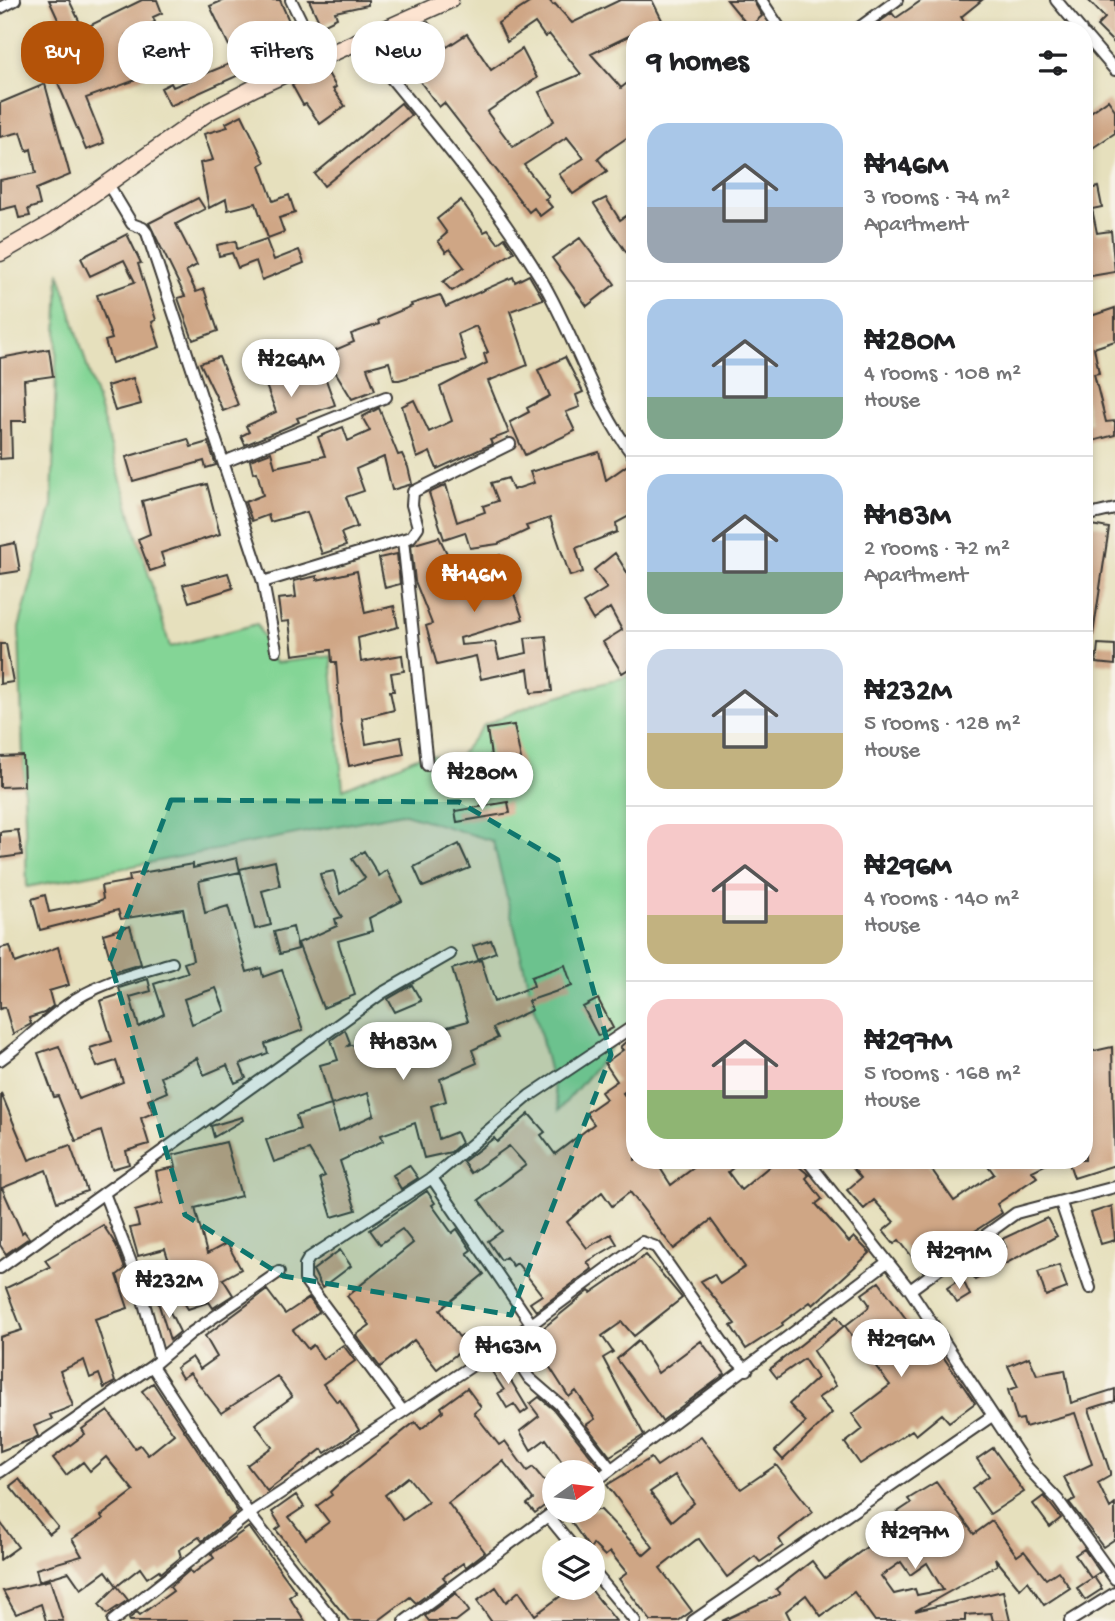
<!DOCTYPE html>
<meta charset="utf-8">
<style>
:root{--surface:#fff;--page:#f2f2f2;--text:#202124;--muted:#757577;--line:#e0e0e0;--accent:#b45309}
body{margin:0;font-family:"Gochi Hand",sans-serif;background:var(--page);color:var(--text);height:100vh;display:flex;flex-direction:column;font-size:26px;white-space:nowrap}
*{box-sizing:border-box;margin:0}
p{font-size:23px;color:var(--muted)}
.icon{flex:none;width:38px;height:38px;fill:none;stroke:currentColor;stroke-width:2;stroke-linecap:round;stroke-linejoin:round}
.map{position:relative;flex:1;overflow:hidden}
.drawer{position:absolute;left:626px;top:21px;width:467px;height:1148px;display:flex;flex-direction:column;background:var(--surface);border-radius:28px;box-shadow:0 4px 10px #0003}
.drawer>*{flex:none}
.top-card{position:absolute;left:21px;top:21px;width:500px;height:63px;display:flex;gap:14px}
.needle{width:46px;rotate:76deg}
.buttons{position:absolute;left:542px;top:1460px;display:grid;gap:14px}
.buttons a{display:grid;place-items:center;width:63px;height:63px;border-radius:50%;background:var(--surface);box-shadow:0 4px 10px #0003;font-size:35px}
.price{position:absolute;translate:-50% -60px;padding:0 16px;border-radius:24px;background:#fff;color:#222;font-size:23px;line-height:46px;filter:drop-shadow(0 2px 4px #0008)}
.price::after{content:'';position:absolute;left:50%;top:42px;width:21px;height:16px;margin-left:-10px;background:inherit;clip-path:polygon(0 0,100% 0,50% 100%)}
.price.active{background:var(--accent);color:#fff}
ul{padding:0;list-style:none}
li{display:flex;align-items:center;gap:21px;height:175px;padding:0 21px}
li+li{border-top:2px solid var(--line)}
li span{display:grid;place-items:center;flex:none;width:196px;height:140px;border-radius:21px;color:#555}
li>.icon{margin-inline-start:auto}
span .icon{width:84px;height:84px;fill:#fffc;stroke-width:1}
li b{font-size:30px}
h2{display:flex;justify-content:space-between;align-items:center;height:84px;padding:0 21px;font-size:30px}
.tag{padding:0 24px;border-radius:28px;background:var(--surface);box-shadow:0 4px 10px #0003;font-size:24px;line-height:63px}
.tag.active{background:var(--accent);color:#fff}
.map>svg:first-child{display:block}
.green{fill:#84d596;stroke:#507859;stroke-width:2}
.building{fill:#cfa685;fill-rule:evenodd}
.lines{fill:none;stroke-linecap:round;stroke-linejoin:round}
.street-casing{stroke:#3a3934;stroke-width:14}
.secondary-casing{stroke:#3a3934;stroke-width:19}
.street{stroke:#fff;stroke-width:10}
.secondary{stroke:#fde4d1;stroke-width:16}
.marked{fill:#0f766e;fill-opacity:0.2;stroke:#0f766e;stroke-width:5;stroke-dasharray:14 9;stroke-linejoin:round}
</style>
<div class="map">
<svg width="1115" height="1621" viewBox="0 0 1115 1621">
<rect width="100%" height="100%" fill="#f7f3e8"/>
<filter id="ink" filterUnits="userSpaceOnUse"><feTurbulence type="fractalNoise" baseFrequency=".0143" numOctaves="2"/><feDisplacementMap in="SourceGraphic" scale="14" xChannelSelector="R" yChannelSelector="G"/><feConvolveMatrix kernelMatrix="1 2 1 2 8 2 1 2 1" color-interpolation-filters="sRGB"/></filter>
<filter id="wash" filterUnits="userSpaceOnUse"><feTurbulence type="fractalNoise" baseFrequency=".00686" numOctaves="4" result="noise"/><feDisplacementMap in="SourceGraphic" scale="28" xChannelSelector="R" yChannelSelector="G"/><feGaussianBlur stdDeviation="1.57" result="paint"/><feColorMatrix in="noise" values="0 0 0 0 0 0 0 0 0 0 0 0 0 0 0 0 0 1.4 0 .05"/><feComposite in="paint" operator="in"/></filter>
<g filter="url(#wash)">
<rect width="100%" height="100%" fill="#e6e0bd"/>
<path class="green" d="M59 271 170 647 257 624 275 663 331 656 343 789 424 754 457 759 484 725 541 701 635 674V1021L559 1110 493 841 402 813 27 887 19 628 52 505Z"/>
<g id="blocks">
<path class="building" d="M49 0H69L83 29 142 0H157L162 13 153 17 155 22 126 35 147 76 86 98 104 143 86 150 56 78 53 79 34 37 61 26Z
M224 0H280L289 21 284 24 293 46 240 69 210 6Z
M309 0H368V5L335 12 337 18 321 26Z
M534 0H549L553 5 555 4 572 23 620 0H652L662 20 635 30V33L591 54 621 88 635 77V146L628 137 606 152 598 159 607 171 573 194 559 174 584 158 567 137 524 165 549 197 545 199 552 207 540 216 534 208 529 212 444 103 439 107 394 46 428 22 447 47 467 34 491 70 522 49 537 78 487 112 513 147 554 121 539 92 581 74 549 34 545 37 535 23 507 42 498 23Z
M727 0H753L762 16 749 27Z
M922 0H982L961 17 970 30H877L874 26 892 13 896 18Z
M1088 0H1115V44L1097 26 1105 18Z
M234 62 239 75 170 106 161 88 171 83 173 87Z
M325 68 336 87 333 89 345 106 320 124 306 104 303 105 292 85Z
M45 84 70 175 36 189 40 205 28 209 30 216 19 218 16 206 0 210V180L36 173 31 149 27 151 21 132 0 137V103Z
M1108 100 1115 110V133L1085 153V116Z
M401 103 411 115 324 186 315 174Z
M242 115 265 162 260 165 273 201 289 195 295 213 279 218 284 232 268 238 256 203 228 210 226 199 209 208 200 163 213 160 204 134 228 127 226 123Z
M1098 187 1102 207 1092 209 1097 233 1111 231 1115 272 1085 277V190Z
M198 198 205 209 176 224 197 265 186 271 196 292 204 289 218 331 193 340 178 298 185 296 149 223Z
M606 198 620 220 635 210V245L626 252 594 204Z
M461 200 484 232 488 230 498 243 505 238 514 252 452 291 443 282 464 267 450 249 446 252 438 241 447 233 437 219Z
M127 234 141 263 138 264 156 320 152 322 160 347 112 363 105 341 112 339 97 295 135 282 124 260 90 276 81 258Z
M580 238 615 284 587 306 552 258Z
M266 239 274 260 299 250 304 263 262 280 256 261 238 268 232 253 219 256 217 245 236 241 237 249Z
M529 275 543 299 510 311 528 365 488 381 509 433 490 440 492 444 437 469 430 452 417 458 402 406 414 400 429 432 452 421 440 387 487 363 484 354 488 352 476 326 458 334 466 361 399 380H394L389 362 367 368 375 390 352 399 328 360 337 355 335 350 354 342 351 334 379 324 378 320 412 306 411 304 440 295 446 307 513 277 515 282Z
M1115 308V341L1094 348 1099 373 1094 374 1106 422 1115 421V435L1085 443V425L1091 423 1085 398V318Z
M49 349 53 376 24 380 26 421H11L12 458 0 459V358Z
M219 357 238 405 223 411 200 363Z
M565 357 583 392 576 395 580 407 566 412 575 431 525 455 510 422 529 412 527 408 550 396 538 370Z
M284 363 288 375 320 363 335 405 297 418 299 422 245 445 241 436 249 432 246 426 276 412 261 372Z
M133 378 141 404 115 411 107 386Z
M379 408 398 455 402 454 408 467 412 484 392 490 384 457 356 469 364 491 346 497 357 527 341 533 346 546 322 554 307 512 270 522 268 515 252 521 245 502 263 495 257 472 253 473 250 460 271 452 275 467 325 456 318 437 343 427 348 441 370 431 362 417Z
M188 439 191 447 208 442 216 465 206 468 204 461 133 481 126 457Z
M599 452 606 480 629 464 635 473V513L616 523 617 532 576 548 583 572 570 576 550 518 526 526 528 530 498 544 470 548 465 532 444 539 429 493 446 485 457 522 485 512 483 506 498 501 491 483 508 478 513 490 534 483 530 472Z
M207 484 220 534 161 553 165 566 150 571 138 539 150 534 142 501Z
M1091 525 1109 528 1092 641 1085 640V565Z
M439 537 457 574 500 555 523 619 460 638 461 645 495 642 499 659 527 653 525 638 546 636 552 691 531 693 528 669 481 679 476 656 437 665 426 626 432 624 415 581 411 545Z
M15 543 20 571 0 574V546Z
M615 553 628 574 635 569V665L622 673 603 642 622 630 610 608 593 620 583 603 607 588 594 570Z
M397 554 400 584 385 588 379 558Z
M357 571 365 613 394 606 398 627 358 638 361 662 402 655 404 671 391 673 394 691H390L394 710 362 718 366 744 401 737 404 754 349 766 341 725 336 662H332L331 650 293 655 289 621 281 622 278 599 296 597 294 581 317 576V580Z
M228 573 233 588 189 602 183 585Z
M0 644H6L13 682 0 684Z
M1098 644 1115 645V665L1096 663Z
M514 725 524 775 463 790 459 771 492 763 487 729Z
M23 756 24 786 0 787V757Z
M508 802 510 813 457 822 455 811Z
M18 830 22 855 0 858V832Z
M459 844 470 868 423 887 414 867Z
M364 851 379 876 387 870 402 901 369 918 372 931 338 941 355 995 323 1008 298 943 337 926 335 919 342 917 324 887 320 874 334 871 340 894 365 878 352 859Z
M237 858 240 872 199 881 205 913 228 906 247 972 261 968 263 977 282 970 303 1030 265 1044 268 1053 240 1064 246 1078 235 1083 227 1065 204 1075 197 1058 161 1077 167 1092 148 1100 153 1113 141 1118 149 1144 126 1151 129 1164 112 1169 101 1131 76 1141 58 1096 54 1097 38 1053 59 1046 79 1099 123 1082 116 1061 97 1067 90 1048 112 1041 100 1001 121 994 119 988 148 979 151 991 130 997 139 1027 164 1014 154 984 188 973 184 963 193 960 183 909 121 919 118 910 40 930 32 899 45 895 49 912 94 903 103 899 101 886 130 881 129 875 193 864V868ZM216 988 225 1011 192 1024 184 999Z
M275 861 280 886 262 891 271 925 255 929 240 869Z
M130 926 141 964 114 972 103 934Z
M293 927 298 949 280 954 274 932Z
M491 940 496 952 478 959 473 946Z
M10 946 15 963 58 947 69 985 49 991 53 1006 44 1013 29 1018 31 1024 13 1034 5 1007 0 1009V948Z
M481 960 494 1002 534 986 531 977 565 965 572 986 528 1001 532 1010 493 1028 498 1038 472 1050 477 1063 440 1079 446 1101 431 1106 439 1139 456 1132 461 1143 451 1152 424 1158 415 1123 381 1135 383 1141 340 1161 356 1210 332 1217 320 1178 325 1176 309 1150 274 1162 266 1140 300 1129 296 1116 331 1105 339 1131 374 1115 368 1093 331 1105 320 1065 338 1060 331 1040 345 1030 350 1043 348 1046 387 1036 392 1053 433 1042 430 1032 468 1021 452 969Z
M412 985 421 1001 395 1012 388 999Z
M598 999 613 1028 598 1036 583 1007Z
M629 1039 632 1044 635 1041V1084L623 1093 635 1111V1160H655L671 1185 696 1166 693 1160H743L728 1172 741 1190 777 1160H791L809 1175 806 1178 822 1199 816 1204 849 1242 854 1237 870 1253 813 1305 810 1302 782 1323 783 1325 746 1349 731 1326 735 1324 701 1281 714 1274 720 1284 745 1267 711 1220 674 1249 630 1192 612 1206 602 1192 567 1222 587 1248 611 1234 617 1244 587 1262 592 1269 536 1311 530 1303 542 1295 517 1263 513 1266 506 1257 501 1260 488 1241 502 1231 479 1200 526 1165 509 1146 471 1173 463 1162 494 1138 497 1142 529 1114 545 1132 541 1135 555 1154 594 1124 586 1113 606 1099 601 1092 617 1081 605 1063 623 1050 620 1047Z
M1112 1047 1115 1165 1074 1178 1068 1160H1085V1053Z
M1 1093 29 1160 70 1145 87 1191 57 1202 46 1170 2 1188 22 1233 24 1231 29 1238 6 1254 0 1245Z
M242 1117 243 1120 214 1137 211 1126Z
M226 1142 241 1196 195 1208 207 1254 227 1243 241 1269 223 1279 233 1295 213 1308 209 1302 188 1309 180 1296 165 1249 138 1256 130 1228 139 1226 135 1211 163 1203 156 1171 176 1167 173 1155Z
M846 1160H925L954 1201 994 1174 984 1160H1055L1032 1171 1037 1177 997 1204 1002 1213 930 1261 932 1265 923 1271 899 1240 894 1244 883 1231 894 1222 874 1200 864 1209 847 1190 861 1178Z
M409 1165 418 1178 401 1189 393 1175Z
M427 1191 435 1203 432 1205 452 1233 457 1229 471 1250 467 1253 484 1274 440 1310 459 1337 462 1335 472 1347 461 1356 458 1353 437 1369 414 1340 380 1367 356 1335 370 1325 347 1296 413 1243 402 1229 380 1244 370 1230Z
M1112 1206 1115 1240 1101 1244 1091 1213Z
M1047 1218 1057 1236 975 1280 968 1266 1006 1247 1002 1239Z
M103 1225 116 1245 125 1269 117 1275 128 1308 95 1319 115 1382 104 1388 99 1374 90 1378 84 1360 60 1371 73 1406 50 1415 52 1419 34 1426 38 1436 33 1439 0 1451V1337L22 1330 6 1288 50 1267 45 1260Z
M340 1250 351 1266 322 1288 313 1270Z
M646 1255 682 1298 634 1336 622 1322 602 1336 613 1352 603 1358 644 1435 610 1456 586 1425 595 1419 576 1391 569 1397 531 1338 589 1291 591 1293Z
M1059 1265 1067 1288 1046 1296 1038 1272Z
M962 1278 970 1295 957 1303 947 1288Z
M879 1282 929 1350 935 1345 975 1403 949 1422 942 1414 916 1435 912 1430 860 1464 845 1443 863 1429 852 1414 890 1385 845 1326 868 1308 869 1304 862 1294Z
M267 1290 285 1314 309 1298 319 1312 293 1330 308 1349 313 1345 323 1359 343 1345 355 1361 323 1384 337 1402 340 1400 359 1430 325 1453 322 1449 267 1491 247 1465 272 1447 255 1424 292 1397 277 1376 221 1413 190 1373 182 1378 176 1368 192 1357 200 1369 217 1357 205 1336Z
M164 1300 180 1332 170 1340 158 1302Z
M837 1316 844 1326 813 1351 836 1386 818 1398 832 1413 783 1460 775 1451 806 1422 789 1404 817 1378 804 1359 777 1378 770 1369Z
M638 1341 658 1373 701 1341 725 1374 662 1421 617 1359Z
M505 1356 512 1366 505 1371 528 1409 521 1414 514 1404 507 1408 498 1393 504 1390 489 1367Z
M1029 1357 1037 1375 1065 1370 1071 1403 1115 1389V1401L1089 1409 1110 1472V1476L1098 1483 1110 1508 1115 1504V1539L1103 1547 1069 1502 1075 1499 1064 1477 1092 1464 1075 1413 1025 1427 1023 1419 1017 1420 1008 1390 1018 1387 1008 1366Z
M153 1383 238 1512 202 1541 199 1537 179 1550 181 1557 161 1573 159 1570 147 1578 140 1568 117 1586 106 1571 81 1589 69 1572 39 1581 36 1569 82 1556 72 1539 103 1519 101 1516 134 1491 106 1457 90 1471 83 1462 66 1475 53 1458 85 1434 82 1429 108 1411 135 1448 140 1445 148 1455 174 1434 142 1391Z
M467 1388 481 1407 474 1413 499 1445 505 1441 527 1471 533 1467 550 1488 555 1484V1498L535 1513 527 1504 533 1499 503 1461 448 1503 485 1552 466 1567 463 1563 443 1577 446 1581 416 1603 410 1597 378 1621H349L276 1530 281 1526 272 1512 296 1495 304 1507 289 1517 306 1539 329 1522 317 1506 332 1495 330 1492 347 1476 415 1422 421 1429 443 1411 441 1407ZM408 1477 428 1502 403 1520 385 1495Z
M539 1397 553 1409 600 1468 595 1472H569L546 1439 531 1450 520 1431 539 1416 530 1404Z
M701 1436 741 1489 776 1465 813 1512 779 1539 783 1546 760 1562 755 1556 727 1577 699 1539 696 1540 660 1568 692 1611 678 1621H651L619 1579 627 1573 610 1552 605 1556 593 1544 590 1549 567 1516 574 1510H601L644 1555 653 1547 607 1485 651 1458 657 1466ZM675 1475 694 1503 672 1521 650 1492Z
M993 1448 1024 1492 990 1514 972 1488 989 1476 977 1459Z
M19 1479 58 1527 49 1534 10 1486Z
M936 1482 974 1534 992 1521 1017 1556 1024 1551 1046 1579 1058 1571 1070 1588 1044 1605 1028 1581 1020 1589 995 1558 997 1565 915 1611 1003 1591 1010 1621H993L991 1613 965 1615V1621H875L854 1592 821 1616 806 1595 786 1611 791 1621H722L780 1594 776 1589 812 1561 825 1578 879 1538 882 1542 901 1528 893 1515 911 1503 908 1499ZM901 1562 910 1575 927 1563 943 1590 917 1595 915 1589 894 1594 881 1576Z
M1044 1496 1061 1518 1050 1527 1033 1504Z
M0 1522 18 1547 0 1560Z
M249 1527 296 1592 289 1597 305 1621H130L129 1619 137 1612 140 1615 173 1591 170 1587 190 1570 192 1574 214 1558 211 1554Z
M1084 1549 1100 1572 1091 1578 1075 1555Z
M1094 1577 1102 1589 1085 1600 1077 1588Z
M50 1580 63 1621H46L41 1604 16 1614 3 1591Z
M117 1586 128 1600 107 1614 99 1604Z
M496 1587 506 1602 519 1591 535 1615 573 1587H589L616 1621H491L477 1601Z
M456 1593 469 1611 456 1621H429L425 1616Z"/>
</g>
</g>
<g filter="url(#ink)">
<use href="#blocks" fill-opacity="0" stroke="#3a3934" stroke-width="2"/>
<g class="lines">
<defs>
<path id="street" d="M291 0 320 59
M761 0 781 30
M1056 0 1081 30
M0 8 15 0
M856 30 897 0
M1085 35 1115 70
M361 41C423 118 490 194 541 279 576 338 593 404 635 458
M108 184 132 224 143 228 147 233 263 582 276 650
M224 462 386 397
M1085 516 1115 509
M403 540 427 765
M263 582 411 537 418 527 412 505 413 492 510 444
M0 1060C24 1043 43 1022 67 1005 97 983 136 974 172 963
M807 1160 910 1290 1027 1467 1058 1500 1115 1579
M432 1178 530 1322
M104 1193 137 1278 159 1357
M1061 1203 1090 1288
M0 1268 382 993 450 954
M910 1290 1016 1213 1115 1187
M506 1343 529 1378 559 1404 611 1469
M152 1366 249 1514 334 1621
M402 1410 305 1280V1265L309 1258 432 1178 529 1096 635 1025
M0 1472 152 1366 191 1333 279 1272
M593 1483 886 1263
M548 1516 575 1549
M593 1571 635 1621
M113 1621 249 1514 506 1343 642 1242 656 1247 733 1357 747 1370
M405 1621 556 1510
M693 1621 992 1416
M1070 1621 1115 1593"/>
<path id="secondary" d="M0 253 49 225 210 111 254 88 450 0"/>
</defs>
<use href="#street" class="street-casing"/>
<use href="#secondary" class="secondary-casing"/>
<use href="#street" class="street"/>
<use href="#secondary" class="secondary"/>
</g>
</g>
<path class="marked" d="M171 800 459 802 558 860 611 1055 511 1315 283 1276 185 1215 110 961Z"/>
</svg>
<div class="buttons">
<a><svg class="needle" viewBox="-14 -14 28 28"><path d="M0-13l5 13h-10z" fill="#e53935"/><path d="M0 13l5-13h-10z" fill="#757577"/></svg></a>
<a><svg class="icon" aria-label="layers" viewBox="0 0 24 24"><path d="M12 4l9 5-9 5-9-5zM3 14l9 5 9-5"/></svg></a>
</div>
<b class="price" style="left:291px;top:399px">₦264M</b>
<b class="price active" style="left:474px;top:614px">₦146M</b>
<b class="price" style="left:482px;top:812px">₦280M</b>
<b class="price" style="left:403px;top:1082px">₦183M</b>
<b class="price" style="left:959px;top:1291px">₦291M</b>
<b class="price" style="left:169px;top:1320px">₦232M</b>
<b class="price" style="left:901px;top:1379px">₦296M</b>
<b class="price" style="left:508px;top:1386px">₦163M</b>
<b class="price" style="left:915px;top:1571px">₦297M</b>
<div class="top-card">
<a class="tag active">Buy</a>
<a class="tag">Rent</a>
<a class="tag">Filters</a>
<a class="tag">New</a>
</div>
<section class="drawer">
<h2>9 homes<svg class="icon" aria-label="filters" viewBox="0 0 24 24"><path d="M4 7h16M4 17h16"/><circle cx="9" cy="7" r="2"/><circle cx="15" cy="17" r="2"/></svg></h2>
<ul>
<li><span style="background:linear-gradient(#a9c7e8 60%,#9aa5b1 0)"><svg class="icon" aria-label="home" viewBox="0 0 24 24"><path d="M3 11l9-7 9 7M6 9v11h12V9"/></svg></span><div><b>₦146M</b><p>3 rooms · 74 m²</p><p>Apartment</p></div></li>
<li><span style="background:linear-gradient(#a9c7e8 70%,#7fa58c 0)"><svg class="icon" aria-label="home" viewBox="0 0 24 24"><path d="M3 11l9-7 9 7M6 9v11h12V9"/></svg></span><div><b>₦280M</b><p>4 rooms · 108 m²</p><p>House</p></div></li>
<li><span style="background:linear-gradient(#a9c7e8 70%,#7fa58c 0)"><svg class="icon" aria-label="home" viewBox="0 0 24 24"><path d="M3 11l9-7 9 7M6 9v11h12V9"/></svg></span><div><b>₦183M</b><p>2 rooms · 72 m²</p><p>Apartment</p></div></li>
<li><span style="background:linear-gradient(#c9d6e8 60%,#c2b280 0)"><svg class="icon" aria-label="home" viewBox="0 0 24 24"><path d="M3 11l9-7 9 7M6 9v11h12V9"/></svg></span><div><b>₦232M</b><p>5 rooms · 128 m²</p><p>House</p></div></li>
<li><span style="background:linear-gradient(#f6c9c9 65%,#c2b280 0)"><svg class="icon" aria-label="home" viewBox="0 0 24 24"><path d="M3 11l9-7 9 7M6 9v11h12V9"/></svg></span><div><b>₦296M</b><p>4 rooms · 140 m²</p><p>House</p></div></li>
<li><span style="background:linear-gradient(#f6c9c9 65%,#8fb573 0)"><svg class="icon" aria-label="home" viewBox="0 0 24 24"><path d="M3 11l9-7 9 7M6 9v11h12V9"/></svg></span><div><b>₦297M</b><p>5 rooms · 168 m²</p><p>House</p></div></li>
</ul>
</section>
</div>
